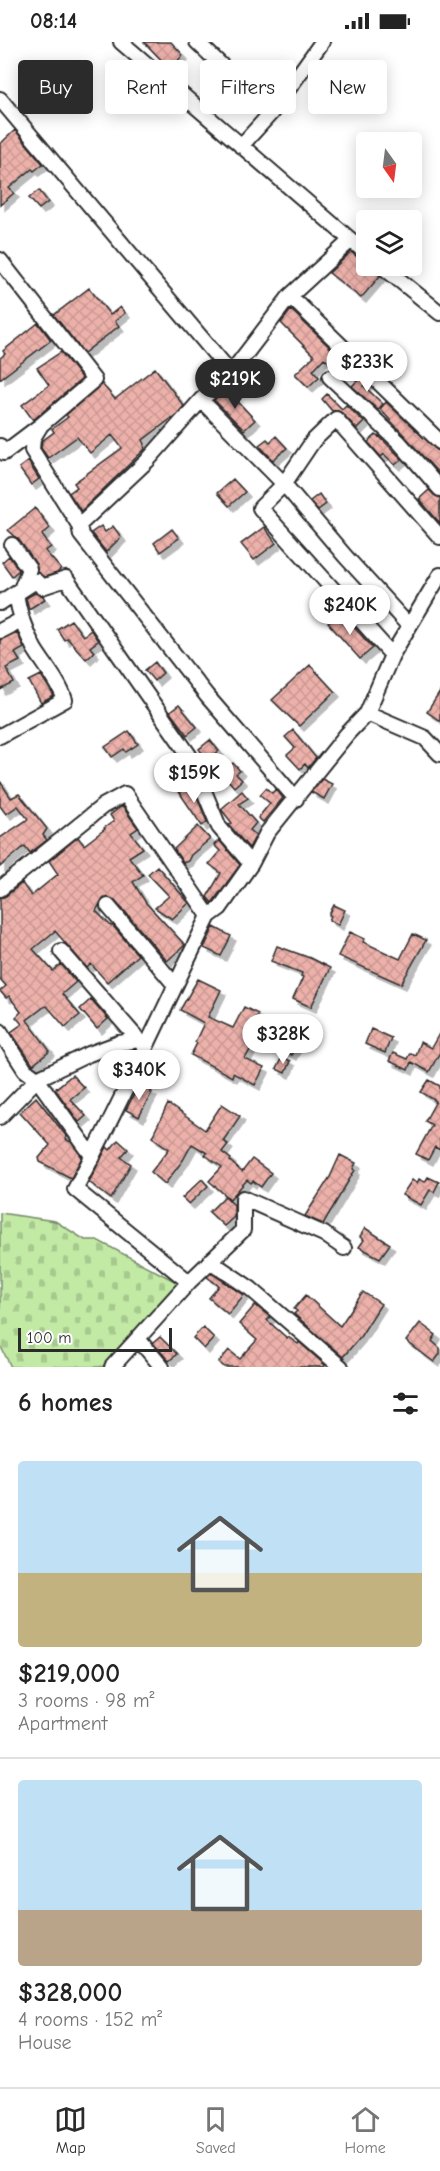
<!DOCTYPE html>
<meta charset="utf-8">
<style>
:root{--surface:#fff;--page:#f6f6f6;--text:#222;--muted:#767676;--line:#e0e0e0;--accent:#2b2b2b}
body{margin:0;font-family:"Comic Neue",sans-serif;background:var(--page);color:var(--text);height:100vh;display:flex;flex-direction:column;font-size:22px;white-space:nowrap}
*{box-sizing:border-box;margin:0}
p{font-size:20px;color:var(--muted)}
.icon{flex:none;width:33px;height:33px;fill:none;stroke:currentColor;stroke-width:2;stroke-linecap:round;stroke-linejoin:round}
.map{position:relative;height:1325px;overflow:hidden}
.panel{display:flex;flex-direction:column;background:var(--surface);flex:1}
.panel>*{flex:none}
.banner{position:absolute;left:18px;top:18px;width:405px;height:54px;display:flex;gap:12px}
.needle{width:39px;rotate:166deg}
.controls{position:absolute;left:356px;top:90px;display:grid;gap:12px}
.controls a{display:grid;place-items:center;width:66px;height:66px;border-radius:6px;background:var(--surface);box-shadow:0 3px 15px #0003;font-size:30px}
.scale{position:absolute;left:18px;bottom:15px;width:154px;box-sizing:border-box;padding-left:6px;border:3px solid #2b2b2b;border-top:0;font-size:16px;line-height:21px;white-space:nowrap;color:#2b2b2b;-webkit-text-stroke:4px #fff;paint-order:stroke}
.price{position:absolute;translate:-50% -51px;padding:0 14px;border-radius:21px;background:#fff;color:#222;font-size:20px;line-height:39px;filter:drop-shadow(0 2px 3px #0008)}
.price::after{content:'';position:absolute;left:50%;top:36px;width:18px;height:14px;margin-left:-9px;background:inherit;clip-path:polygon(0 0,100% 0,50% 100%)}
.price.active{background:var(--accent);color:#fff}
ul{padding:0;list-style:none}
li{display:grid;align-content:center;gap:12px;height:318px;padding:0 18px}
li+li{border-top:2px solid var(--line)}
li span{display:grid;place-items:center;height:186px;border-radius:6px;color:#555}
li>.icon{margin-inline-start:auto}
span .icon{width:108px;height:108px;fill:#fffc;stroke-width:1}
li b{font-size:26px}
h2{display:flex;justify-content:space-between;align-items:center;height:72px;padding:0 18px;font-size:26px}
.pill{padding:0 21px;border-radius:6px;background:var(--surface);box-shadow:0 3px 15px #0003;font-size:21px;line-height:54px}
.pill.active{background:var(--accent);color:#fff}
.status{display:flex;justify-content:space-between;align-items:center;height:42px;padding:0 30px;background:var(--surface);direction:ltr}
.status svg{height:16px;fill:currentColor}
.dock{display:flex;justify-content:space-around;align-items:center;height:84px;border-top:2px solid var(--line);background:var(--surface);font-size:16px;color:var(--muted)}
.dock a{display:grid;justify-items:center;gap:3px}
.dock .active{color:var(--accent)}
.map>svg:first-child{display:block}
.cemetery{fill:url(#cemetery-stones);stroke:#768a68;stroke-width:1.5}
.building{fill:url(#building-cross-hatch);stroke:#2b2b2b;stroke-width:1.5;filter:url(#shadow)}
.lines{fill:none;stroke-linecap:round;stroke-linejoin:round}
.minor-casing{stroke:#2b2b2b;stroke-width:18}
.minor{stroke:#fff;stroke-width:14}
</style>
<div class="status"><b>08:14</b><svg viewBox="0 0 49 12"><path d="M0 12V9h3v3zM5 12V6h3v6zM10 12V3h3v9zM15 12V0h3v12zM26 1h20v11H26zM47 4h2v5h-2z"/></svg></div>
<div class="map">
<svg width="440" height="1325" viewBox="0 0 440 1325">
<defs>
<pattern id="cemetery-stones" width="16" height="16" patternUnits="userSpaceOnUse" patternTransform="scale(1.5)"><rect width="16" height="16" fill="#c2eaa5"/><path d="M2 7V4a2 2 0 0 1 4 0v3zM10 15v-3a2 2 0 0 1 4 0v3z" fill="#a7c98e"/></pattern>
<pattern id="building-cross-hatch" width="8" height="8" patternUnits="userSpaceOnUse" patternTransform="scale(1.5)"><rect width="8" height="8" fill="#ecb1aa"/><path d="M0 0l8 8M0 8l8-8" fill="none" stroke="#cb9892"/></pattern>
<filter id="shadow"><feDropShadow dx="5" dy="5" stdDeviation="0" flood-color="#0004"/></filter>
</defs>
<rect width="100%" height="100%" fill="#fff"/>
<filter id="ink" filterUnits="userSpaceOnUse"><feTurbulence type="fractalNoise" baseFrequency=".0167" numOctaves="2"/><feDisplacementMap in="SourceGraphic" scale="12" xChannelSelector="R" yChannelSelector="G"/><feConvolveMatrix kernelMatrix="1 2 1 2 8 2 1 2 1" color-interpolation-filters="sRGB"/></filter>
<g filter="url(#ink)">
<path class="cemetery" d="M0 1171 55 1179 85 1198H97L182 1243 103 1325H11L0 1303Z"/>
<path class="building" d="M144 0H171L183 13 170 27Z
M15 88 43 122 34 129 32 127 9 146 14 151 0 163V102Z
M39 148 48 160 39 167 29 156Z
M351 210 361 218 366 220V224H373L380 234 361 256 329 231Z
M89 246 110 273 120 265 125 271 115 279 119 284 84 311 54 273Z
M291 268 340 315 332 323 324 316 313 328 319 335 308 345 295 332 314 314 281 281Z
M38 281 51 298 0 337V316L5 312 3 309Z
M61 310 82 337 33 378 22 363 49 343 37 326Z
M155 326 184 364 177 372 143 398 145 402 144 403 145 407 81 469 69 451 77 445 74 441 122 406 112 393 90 411 77 395 48 416 41 406 42 399 54 390 52 387 68 375 66 373 102 342 115 357Z
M361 335 367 341 364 344 383 362 378 368 352 344Z
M226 347 255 378 244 388 214 358Z
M327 352 342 367 346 363 364 380 357 387 342 371 338 368 332 369 322 357Z
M386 360 440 411V433L380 367Z
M376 393 378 395 379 394 402 417 395 423 384 412 381 415 368 400Z
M276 394 287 406 273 418 259 403 267 397 270 400Z
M28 419 39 437 31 443 19 426Z
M233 437 245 450 229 464 217 451Z
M429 448 434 453 440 456V481L419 457Z
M319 452 326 462 318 468 310 459Z
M35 466 50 486 42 493 51 505 45 509 61 527 57 531 44 535 37 530 36 522 19 498 8 488Z
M101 484 105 490 113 484 121 495 106 510 91 491Z
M264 485 276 501 254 518 241 502Z
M172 487 179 496 160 510 154 501Z
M9 514 19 528 12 534 2 520Z
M35 551 43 554 45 557 29 567 26 556Z
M340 570 373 606 360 617 328 581Z
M71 578 83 594 91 588 98 599 90 605 94 610 86 617 67 596 64 598 57 587Z
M17 590 24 606 15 611 20 619 6 626 14 641 0 648V598Z
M155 620 163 631 154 639 145 628Z
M310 623 335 650 299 684 272 658Z
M41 633 54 654 41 661 29 639Z
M440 650V679L427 670Z
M179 663 197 685 187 693 170 670Z
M293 688 316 716 308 726 305 722 300 727 287 713 295 706 285 695Z
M129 689 138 702 126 710 124 707 112 715 105 705Z
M210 698 219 709 207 718 199 707Z
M233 721 240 729 236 732 242 738 234 745 221 730Z
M322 737 332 742 324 757 311 750Z
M0 739 11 756 19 752 47 787 43 793 47 798 30 811 25 804 0 825V796L28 777 18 764 6 772 0 764Z
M189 743 196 752 207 780 202 784 179 750Z
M266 746 272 751 276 747 283 756 263 780 258 776 270 761 260 753Z
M242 749 248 756 239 762 256 781 250 788 256 793 249 806 229 783 232 781 221 767Z
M122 764 138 786 131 791 143 806 129 815 143 833 133 840 146 861 185 903 167 919 115 858 106 855 102 858 96 869 111 884 112 883 138 913 107 940 91 922 87 926 55 889 33 907 53 929 61 922 76 940 62 952 80 973 65 985 47 964 44 965 27 978 50 1009 33 1023 11 990 22 982 16 975 21 970 9 954 6 956 0 949 6 944 0 937V856L6 854 22 841 31 854 58 832 49 819 78 795 84 803 105 787 104 786 114 779 110 773Z
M198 784 210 797 191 813 188 819 183 821 174 807Z
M219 798 240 823 212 861 207 855 221 831 209 822 220 809 214 803Z
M157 824 189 861 172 877 155 866 169 854 148 832Z
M334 863 345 868 338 883 329 878 331 874 329 873Z
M214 885 231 894 221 914 204 906Z
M350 890 365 897 363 900 400 917 413 892 426 898 401 942 338 914Z
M277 904 310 916 330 926 311 965 293 957 303 935 301 934 302 931 271 919Z
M198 937 221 948 208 975 233 986 244 965 258 972 248 992 256 997 245 1017 264 1026 255 1043 233 1031 232 1035 191 1013 197 1001 195 1000 204 981 180 968Z
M91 957 108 977 97 987 80 967Z
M287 987 301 995 291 1013 277 1005Z
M371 987 391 996 385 1011 365 1002Z
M440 990V1010L429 1030 411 1020 408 1028 389 1019 393 1011 407 1017 410 1011 415 1013 420 1000 431 1006Z
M282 1015 290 1019 285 1031 276 1027Z
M72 1033 84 1046 70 1057 86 1074 79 1080 55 1047Z
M429 1038 440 1044V1108L435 1105 428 1118 416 1112 432 1083 425 1079 436 1059 421 1050Z
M139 1043 152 1050 139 1075 126 1068Z
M36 1055 67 1095 65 1097 71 1100 82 1115 71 1136 40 1120 39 1116 50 1103 20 1070Z
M168 1062 205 1088 222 1062 240 1074 223 1099 228 1102 222 1110 231 1117 230 1119 242 1130 252 1117 271 1131 261 1145 253 1139 251 1141 247 1138 230 1157 209 1139 222 1125 205 1113 207 1111 192 1102 183 1118 165 1142 151 1130 169 1107 152 1095Z
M118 1098 128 1107 121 1115 131 1122 111 1157 89 1140 107 1105 110 1108Z
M340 1113 356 1121 353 1127 355 1128 323 1182 305 1174 330 1135Z
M428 1135 439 1140 434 1150 430 1148 421 1163 402 1153 412 1138 417 1141 419 1137 425 1140Z
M202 1137 208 1144 189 1162 182 1156Z
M225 1154 234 1163V1175L224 1184 209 1170Z
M365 1186 390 1202 380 1216 359 1205 364 1198 360 1195Z
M211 1231 244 1253 228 1272 209 1256 219 1244 207 1235Z
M363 1250 381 1262 360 1295 343 1315 294 1272 297 1269 294 1267 306 1253 340 1284Z
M255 1263 270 1275 267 1278 287 1296 288 1295 298 1302 299 1300 325 1323 324 1325H224L219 1320 229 1308 240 1317 257 1298 239 1282Z
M420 1281 436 1293 432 1299 440 1306V1312L434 1320 406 1299Z
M203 1285 214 1296 204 1307 193 1296Z
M160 1295 177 1312 169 1319 153 1301Z"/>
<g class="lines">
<defs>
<path id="minor" d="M121 0 366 211
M197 0 271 71
M0 57 231 331
M241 104 271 71 322 0
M0 218 94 338 41 383 33 396 32 408 79 483 81 493 207 654 296 757
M382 224 440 271
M290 254 440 400
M330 335 399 400 440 447
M201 358 284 442 260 466 392 613
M0 404 4 411 37 386
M79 483 147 419 201 358 231 331 290 254 351 198
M0 561 21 547 29 527 12 503
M409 584 345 514 284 442 313 399 336 377 440 495
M0 589 21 578
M367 671 425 696 440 712
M0 694 65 658C59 639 44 623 34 606 25 589 19 571 16 552L36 539 42 545 66 537 189 713 219 785 251 822
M0 847 103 764 125 752 209 874
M108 864 175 943
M61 909 143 1003
M0 989 25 1028 37 1037 93 1115
M0 1075 37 1037 89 1012 119 1001 139 998
M210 1219 251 1247 341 1325
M189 1240 75 1147C123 1058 164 965 209 874L220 866 251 822 267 791 347 692 367 671 392 613 440 533
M139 1298 162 1325
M112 1325 189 1240 243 1188V1156L324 1192 344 1206"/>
</defs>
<use href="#minor" class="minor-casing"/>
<use href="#minor" class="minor"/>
</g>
</g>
</svg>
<div class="controls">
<a><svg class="needle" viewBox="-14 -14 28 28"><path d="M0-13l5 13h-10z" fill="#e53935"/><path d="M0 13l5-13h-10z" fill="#767676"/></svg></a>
<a><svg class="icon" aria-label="layers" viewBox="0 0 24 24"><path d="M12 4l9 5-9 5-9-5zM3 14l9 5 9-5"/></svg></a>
</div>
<div class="scale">100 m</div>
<b class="price" style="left:367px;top:351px">$233K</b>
<b class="price active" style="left:235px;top:368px">$219K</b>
<b class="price" style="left:350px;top:594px">$240K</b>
<b class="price" style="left:194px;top:762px">$159K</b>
<b class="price" style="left:283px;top:1023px">$328K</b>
<b class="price" style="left:139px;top:1059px">$340K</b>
<div class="banner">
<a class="pill active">Buy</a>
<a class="pill">Rent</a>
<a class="pill">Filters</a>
<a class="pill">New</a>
</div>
</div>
<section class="panel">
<h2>6 homes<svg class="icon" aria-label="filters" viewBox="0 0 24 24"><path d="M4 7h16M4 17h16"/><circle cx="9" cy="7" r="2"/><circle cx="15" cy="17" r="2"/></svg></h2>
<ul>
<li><span style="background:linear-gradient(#bfe0f5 60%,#c2b280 0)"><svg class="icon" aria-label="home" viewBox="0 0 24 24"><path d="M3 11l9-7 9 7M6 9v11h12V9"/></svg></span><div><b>$219,000</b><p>3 rooms · 98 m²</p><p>Apartment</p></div></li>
<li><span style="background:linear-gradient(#bfe0f5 70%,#b9a48a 0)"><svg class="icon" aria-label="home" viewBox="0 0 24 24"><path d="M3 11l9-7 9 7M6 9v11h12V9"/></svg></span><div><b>$328,000</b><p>4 rooms · 152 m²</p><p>House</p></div></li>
</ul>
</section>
<nav class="dock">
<a class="active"><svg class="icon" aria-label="map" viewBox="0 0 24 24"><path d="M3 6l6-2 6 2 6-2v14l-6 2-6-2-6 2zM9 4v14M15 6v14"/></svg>Map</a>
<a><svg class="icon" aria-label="saved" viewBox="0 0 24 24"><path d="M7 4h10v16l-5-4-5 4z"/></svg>Saved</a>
<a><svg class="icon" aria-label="home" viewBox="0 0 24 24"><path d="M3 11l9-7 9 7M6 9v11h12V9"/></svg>Home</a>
</nav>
